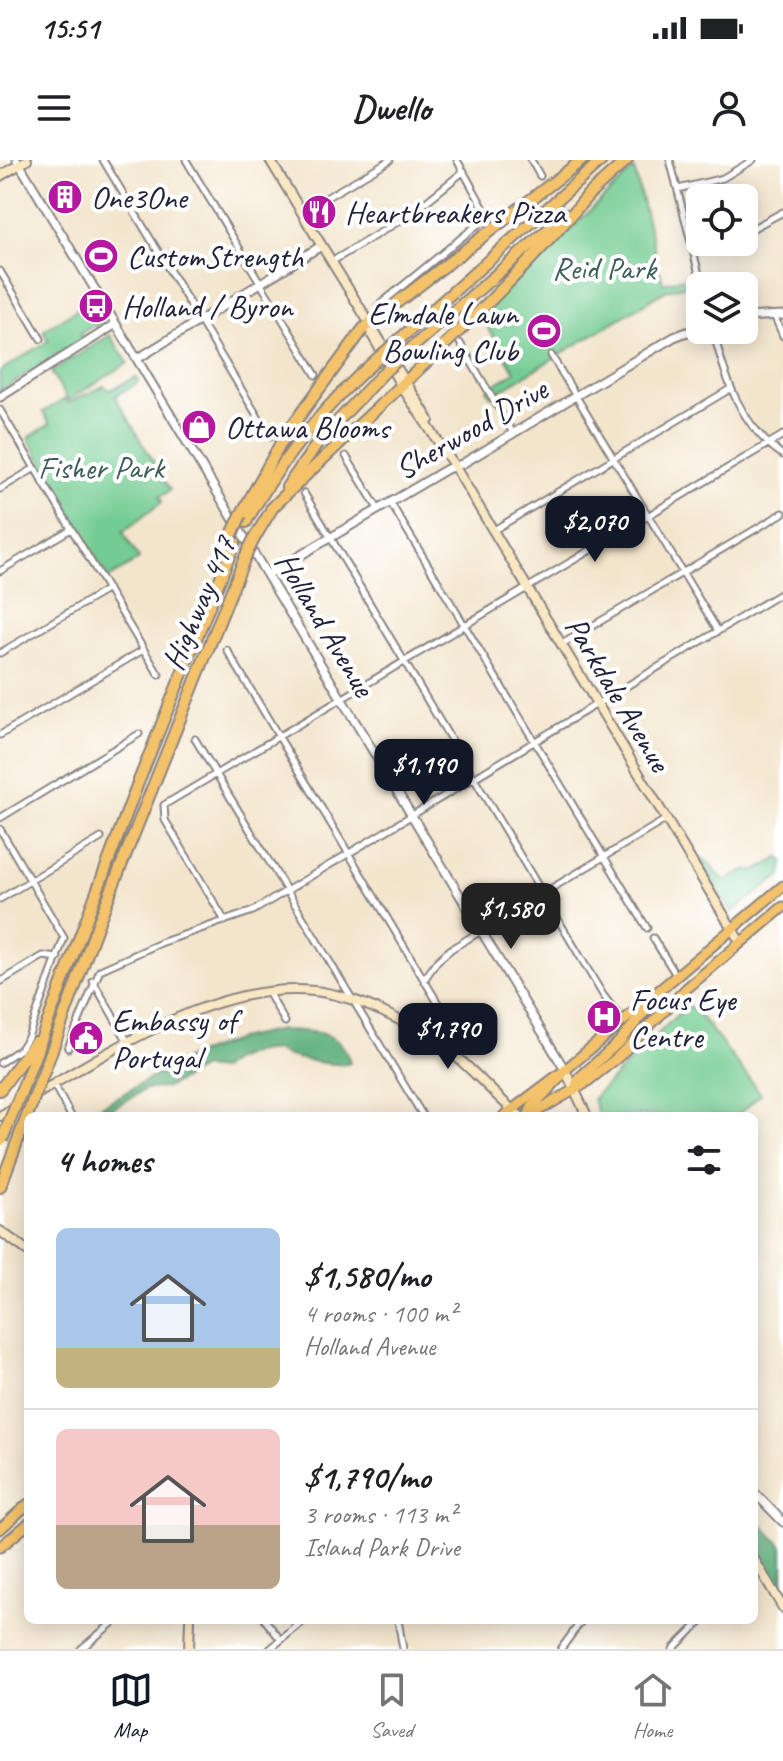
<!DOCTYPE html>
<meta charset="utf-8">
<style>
:root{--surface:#fff;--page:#f2f2f2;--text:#202124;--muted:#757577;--line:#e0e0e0;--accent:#111827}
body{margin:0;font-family:Caveat,sans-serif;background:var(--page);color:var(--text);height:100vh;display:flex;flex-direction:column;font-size:30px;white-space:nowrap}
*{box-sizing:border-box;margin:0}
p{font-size:26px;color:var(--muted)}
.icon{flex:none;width:44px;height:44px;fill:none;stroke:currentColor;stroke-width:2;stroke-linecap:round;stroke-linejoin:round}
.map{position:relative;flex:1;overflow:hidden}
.side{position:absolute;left:24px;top:952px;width:734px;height:512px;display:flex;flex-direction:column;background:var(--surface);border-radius:12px;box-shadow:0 4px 20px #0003}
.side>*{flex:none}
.tools{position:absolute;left:686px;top:24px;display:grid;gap:16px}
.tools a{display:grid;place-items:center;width:72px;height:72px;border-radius:12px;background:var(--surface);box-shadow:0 4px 20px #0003;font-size:40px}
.price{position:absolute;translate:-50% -68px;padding:0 18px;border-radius:16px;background:var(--accent);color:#fff;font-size:26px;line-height:52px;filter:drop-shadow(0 2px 4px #0008)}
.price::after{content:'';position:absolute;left:50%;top:48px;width:24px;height:18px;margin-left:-12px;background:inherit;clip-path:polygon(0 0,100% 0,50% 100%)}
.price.on{background:#222;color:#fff}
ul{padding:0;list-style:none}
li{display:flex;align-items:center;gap:24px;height:200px;padding:0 32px}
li+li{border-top:2px solid var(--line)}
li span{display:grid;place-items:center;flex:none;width:224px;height:160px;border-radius:12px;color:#555}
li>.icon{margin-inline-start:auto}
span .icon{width:96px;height:96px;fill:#fffc;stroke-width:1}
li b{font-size:34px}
h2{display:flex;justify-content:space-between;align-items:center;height:96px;padding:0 32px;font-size:34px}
.status{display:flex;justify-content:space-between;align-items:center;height:56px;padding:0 40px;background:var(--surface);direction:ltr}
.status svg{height:22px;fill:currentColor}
header{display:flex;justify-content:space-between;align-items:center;height:104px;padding:0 32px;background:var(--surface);font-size:36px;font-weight:700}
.tabs{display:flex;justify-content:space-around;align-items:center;height:112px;border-top:2px solid var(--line);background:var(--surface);font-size:22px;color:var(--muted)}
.tabs a{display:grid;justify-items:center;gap:4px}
.tabs .on{color:var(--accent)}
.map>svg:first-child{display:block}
.green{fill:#73cc92;stroke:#4a7766;stroke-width:2}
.forest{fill:#5eb07c;stroke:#40695c;stroke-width:2}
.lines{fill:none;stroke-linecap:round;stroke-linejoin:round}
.minor-casing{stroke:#8a8484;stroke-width:9}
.tertiary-casing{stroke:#8a8484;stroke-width:11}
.secondary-casing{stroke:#8a8484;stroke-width:12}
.primary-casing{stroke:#8a8484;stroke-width:13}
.motorway-casing{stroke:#8a8484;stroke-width:14}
.minor{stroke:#fff;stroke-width:5}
.tertiary{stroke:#fff;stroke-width:7}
.secondary{stroke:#fae7c3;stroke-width:8}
.primary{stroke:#f3c26a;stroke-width:9}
.motorway{stroke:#f3c26a;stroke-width:10}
.motorway-bridge-casing{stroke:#8a8484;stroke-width:14;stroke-linecap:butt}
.motorway-bridge{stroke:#f3c26a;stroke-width:10}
.labels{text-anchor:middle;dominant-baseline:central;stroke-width:8;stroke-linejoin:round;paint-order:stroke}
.poi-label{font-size:32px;fill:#22223b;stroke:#fff;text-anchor:start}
.park-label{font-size:32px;fill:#3e5e59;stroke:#fff}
.street-label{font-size:32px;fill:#22223b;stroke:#fff}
</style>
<div class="status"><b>15:51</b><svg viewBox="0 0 49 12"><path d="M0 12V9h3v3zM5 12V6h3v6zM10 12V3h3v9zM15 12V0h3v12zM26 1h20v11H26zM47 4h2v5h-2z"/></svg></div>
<header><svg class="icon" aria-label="menu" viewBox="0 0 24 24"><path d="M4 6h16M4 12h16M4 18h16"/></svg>Dwello<svg class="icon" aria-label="person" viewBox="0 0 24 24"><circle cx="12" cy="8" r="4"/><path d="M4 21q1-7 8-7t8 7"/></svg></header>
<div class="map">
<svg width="783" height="1489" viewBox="0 0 783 1489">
<rect width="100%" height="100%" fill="#fff"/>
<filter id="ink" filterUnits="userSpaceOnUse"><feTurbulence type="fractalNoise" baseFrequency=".0125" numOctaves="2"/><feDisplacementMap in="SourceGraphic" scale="16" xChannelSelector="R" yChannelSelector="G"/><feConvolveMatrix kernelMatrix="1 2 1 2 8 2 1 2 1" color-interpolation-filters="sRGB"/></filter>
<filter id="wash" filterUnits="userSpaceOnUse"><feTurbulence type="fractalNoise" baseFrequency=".006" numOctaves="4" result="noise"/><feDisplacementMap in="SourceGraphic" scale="32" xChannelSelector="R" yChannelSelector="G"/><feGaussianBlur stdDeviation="1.8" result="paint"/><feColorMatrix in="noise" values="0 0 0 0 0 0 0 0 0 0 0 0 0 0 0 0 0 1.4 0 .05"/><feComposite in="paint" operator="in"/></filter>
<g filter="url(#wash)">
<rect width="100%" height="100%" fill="#f3e5cc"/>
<path class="green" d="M634 9 663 123 693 116 695 123 667 130 491 236 487 229 515 212 480 155Z
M93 139 104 158 103 164 97 169 94 165 80 174 83 179 0 231V211L48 181 43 171Z
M110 175 128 203 68 240 51 212Z
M136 217 139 222 115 236 170 330 160 337 162 342 123 372 139 399 108 419 28 278 50 264 43 252 65 239 68 243 104 226 111 230Z
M779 698 783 700 782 715 732 752 699 702 704 699 725 721 747 709 754 712Z
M687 845 697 852 761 934 737 956H598L593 938Z"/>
<path class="forest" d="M280 870C308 872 343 868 350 903 340 907 282 898 276 890 257 891 235 896 221 910L203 908 166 928 146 929 99 956 87 954 189 897 238 879Z
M754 1357 783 1387V1432L754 1385Z"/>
</g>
<g filter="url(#ink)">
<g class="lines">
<defs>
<path id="minor" d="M103 0 270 277
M186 0 316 215
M531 0 540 16
M670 0 702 126
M678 29 723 18 753 0
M302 52 390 0
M744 73 783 52
M693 89 714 82
M331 102 411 54 464 11
M0 111 41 179
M378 146 488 56 457 0
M774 155 783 176
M713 170C725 218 740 266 783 295
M460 183 513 273
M551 195 718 471
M0 250 159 515
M346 296 378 349
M0 329 35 308
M304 333 603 835 622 860
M390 342 647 768
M494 370 730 229
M0 411 71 369
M562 484 783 353
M227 490 463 885 458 898
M0 493 108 429
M0 575 143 490
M195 579 423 956
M0 658 139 574
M0 669 64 778 28 877 20 889 0 903
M0 739 101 678
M225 761 165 660 164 645 783 275
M653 778 676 815
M424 820 437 801 451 789 665 660
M93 821 128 882
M0 822 43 796 58 798
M268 832 285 862
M68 888 100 810 163 782 253 751 783 432
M54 925 71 956
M265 1460 281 1480
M293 1460 298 1466
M398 1460 403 1489
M81 1489 116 1460
M270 1489 305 1460
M561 1489 582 1460
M673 1489 702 1460"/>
<path id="tertiary" d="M17 0 565 910
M744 157 783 155
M137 199 321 86
M0 237 116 164
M267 415 447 309 462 304 674 177 700 167
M754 1332 783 1362"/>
<path id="secondary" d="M270 0 307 61
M0 16 27 0
M306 60 429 260
M369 163 372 175 402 227 455 307 740 782
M565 910 587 956
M0 956C87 906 210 819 314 831 358 836 407 862 443 886 471 906 493 935 520 956
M0 1071 28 1091
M754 1399 783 1448
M189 1489 190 1460"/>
<path id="primary" d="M575 930 579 918 620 881 659 835
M504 956 565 910 783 726
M528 956 532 947 561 916
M529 956 584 924 617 898 687 828 783 747
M0 1369 28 1344
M0 1387 28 1364"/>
<path id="motorway" d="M587 36 627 0
M393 185 602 0
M400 198 566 54
M287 327 319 281 386 210
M271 349C377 244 494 148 590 33
M241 355 286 274 364 168 582 0
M246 362C281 299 325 245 378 198
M255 377 273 347
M45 909 99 761 245 397
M25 922 138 623 235 382
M0 930 35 882
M0 1027 19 977"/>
</defs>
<use href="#minor" class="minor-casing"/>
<use href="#tertiary" class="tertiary-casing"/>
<use href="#secondary" class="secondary-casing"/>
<use href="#primary" class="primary-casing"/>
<use href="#motorway" class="motorway-casing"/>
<use href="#minor" class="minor"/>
<use href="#tertiary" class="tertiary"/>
<use href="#secondary" class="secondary"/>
<use href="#primary" class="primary"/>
<use href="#motorway" class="motorway"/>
<defs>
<path id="motorway-bridge" d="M378 198 393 185
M386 210 400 198
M230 379 241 355
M245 397 255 377
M19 977 45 909
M2 980 25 922"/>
</defs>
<use href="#motorway-bridge" class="motorway-bridge-casing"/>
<use href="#motorway-bridge" class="motorway-bridge"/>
</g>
</g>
<defs>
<symbol id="building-disc" viewBox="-11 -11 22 22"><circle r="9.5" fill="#b5179e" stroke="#fff"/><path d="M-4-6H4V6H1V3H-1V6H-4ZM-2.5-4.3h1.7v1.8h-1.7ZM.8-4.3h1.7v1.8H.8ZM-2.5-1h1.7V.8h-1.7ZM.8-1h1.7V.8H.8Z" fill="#fff"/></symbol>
<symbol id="restaurant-disc" viewBox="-11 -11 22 22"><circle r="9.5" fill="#b5179e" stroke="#fff"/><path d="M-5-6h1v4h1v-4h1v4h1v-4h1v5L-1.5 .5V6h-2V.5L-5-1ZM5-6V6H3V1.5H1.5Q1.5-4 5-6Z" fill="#fff"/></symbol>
<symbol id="stadium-disc" viewBox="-11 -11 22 22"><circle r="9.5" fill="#b5179e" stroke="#fff"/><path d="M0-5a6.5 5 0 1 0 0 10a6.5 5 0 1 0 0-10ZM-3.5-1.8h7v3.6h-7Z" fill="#fff"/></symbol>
<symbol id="bus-disc" viewBox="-11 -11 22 22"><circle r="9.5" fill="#b5179e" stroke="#fff"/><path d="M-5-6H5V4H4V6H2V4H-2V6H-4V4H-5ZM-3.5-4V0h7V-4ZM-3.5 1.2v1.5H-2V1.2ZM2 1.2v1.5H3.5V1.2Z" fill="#fff"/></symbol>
<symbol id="shop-disc" viewBox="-11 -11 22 22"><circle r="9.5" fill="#b5179e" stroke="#fff"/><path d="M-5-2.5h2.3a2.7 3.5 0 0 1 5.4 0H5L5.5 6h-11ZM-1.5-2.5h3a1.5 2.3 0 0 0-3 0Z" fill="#fff"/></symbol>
<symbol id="hospital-disc" viewBox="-11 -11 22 22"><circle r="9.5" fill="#b5179e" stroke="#fff"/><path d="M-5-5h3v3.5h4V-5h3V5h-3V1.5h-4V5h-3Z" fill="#fff"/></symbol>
<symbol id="civic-disc" viewBox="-11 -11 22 22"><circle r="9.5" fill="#b5179e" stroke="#fff"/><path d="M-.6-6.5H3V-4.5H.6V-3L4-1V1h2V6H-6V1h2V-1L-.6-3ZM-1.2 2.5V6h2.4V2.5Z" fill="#fff"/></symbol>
</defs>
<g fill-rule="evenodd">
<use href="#building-disc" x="45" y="17" width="40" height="40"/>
<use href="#restaurant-disc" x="299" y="32" width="40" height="40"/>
<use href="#stadium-disc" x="81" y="76" width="40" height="40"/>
<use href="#bus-disc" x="76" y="126" width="40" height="40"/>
<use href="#stadium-disc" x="524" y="151" width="40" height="40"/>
<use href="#shop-disc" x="179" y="247" width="40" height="40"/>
<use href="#hospital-disc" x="584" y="837" width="40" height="40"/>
<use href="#civic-disc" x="66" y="858" width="40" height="40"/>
</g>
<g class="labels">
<g class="poi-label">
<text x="91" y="37">One3One</text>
<text x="345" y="52">Heartbreakers Pizza</text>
<text x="127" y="96">CustomStrength</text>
<text x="122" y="146">Holland / Byron</text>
<text x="518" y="153" text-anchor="end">Elmdale Lawn<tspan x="518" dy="37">Bowling Club</tspan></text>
<text x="225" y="267">Ottawa Blooms</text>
<text x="630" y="839">Focus Eye<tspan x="630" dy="37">Centre</tspan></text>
<text x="112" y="860">Embassy of<tspan x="112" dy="37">Portugal</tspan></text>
</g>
<g class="park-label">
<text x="604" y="108">Reid Park</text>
<text x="101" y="307">Fisher Park</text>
</g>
<g class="street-label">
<text transform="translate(471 269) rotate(-30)">Sherwood Drive</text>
<text transform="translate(199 443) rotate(-67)">Highway 417</text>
<text transform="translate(325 464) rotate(59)">Holland Avenue</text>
<text transform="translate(618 534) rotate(59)">Parkdale Avenue</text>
</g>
</g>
</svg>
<div class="tools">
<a><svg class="icon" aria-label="locate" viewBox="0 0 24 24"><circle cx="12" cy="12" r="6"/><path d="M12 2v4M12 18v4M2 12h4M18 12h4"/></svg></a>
<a><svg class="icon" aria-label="layers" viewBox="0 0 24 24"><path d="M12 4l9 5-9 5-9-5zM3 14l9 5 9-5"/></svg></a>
</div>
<b class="price" style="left:595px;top:404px">$2,070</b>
<b class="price" style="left:424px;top:647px">$1,190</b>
<b class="price on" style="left:511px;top:791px">$1,580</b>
<b class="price" style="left:448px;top:911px">$1,790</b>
<section class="side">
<h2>4 homes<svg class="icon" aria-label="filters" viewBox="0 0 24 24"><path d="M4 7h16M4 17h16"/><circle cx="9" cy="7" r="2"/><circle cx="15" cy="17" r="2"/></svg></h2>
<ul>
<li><span style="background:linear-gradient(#a9c7e8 75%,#c2b280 0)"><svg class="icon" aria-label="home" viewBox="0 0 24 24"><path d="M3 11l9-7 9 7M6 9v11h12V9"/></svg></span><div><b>$1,580/mo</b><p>4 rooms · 100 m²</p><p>Holland Avenue</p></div></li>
<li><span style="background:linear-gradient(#f6c9c9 60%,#b9a48a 0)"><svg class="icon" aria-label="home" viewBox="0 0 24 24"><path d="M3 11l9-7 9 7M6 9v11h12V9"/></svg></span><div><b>$1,790/mo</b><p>3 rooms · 113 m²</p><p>Island Park Drive</p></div></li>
</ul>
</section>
</div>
<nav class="tabs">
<a class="on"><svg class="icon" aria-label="map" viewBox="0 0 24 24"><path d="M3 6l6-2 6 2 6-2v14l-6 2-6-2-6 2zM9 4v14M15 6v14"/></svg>Map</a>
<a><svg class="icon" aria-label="saved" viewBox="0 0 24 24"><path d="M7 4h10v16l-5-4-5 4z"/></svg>Saved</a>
<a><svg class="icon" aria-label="home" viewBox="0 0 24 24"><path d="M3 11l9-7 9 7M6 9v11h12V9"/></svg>Home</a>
</nav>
